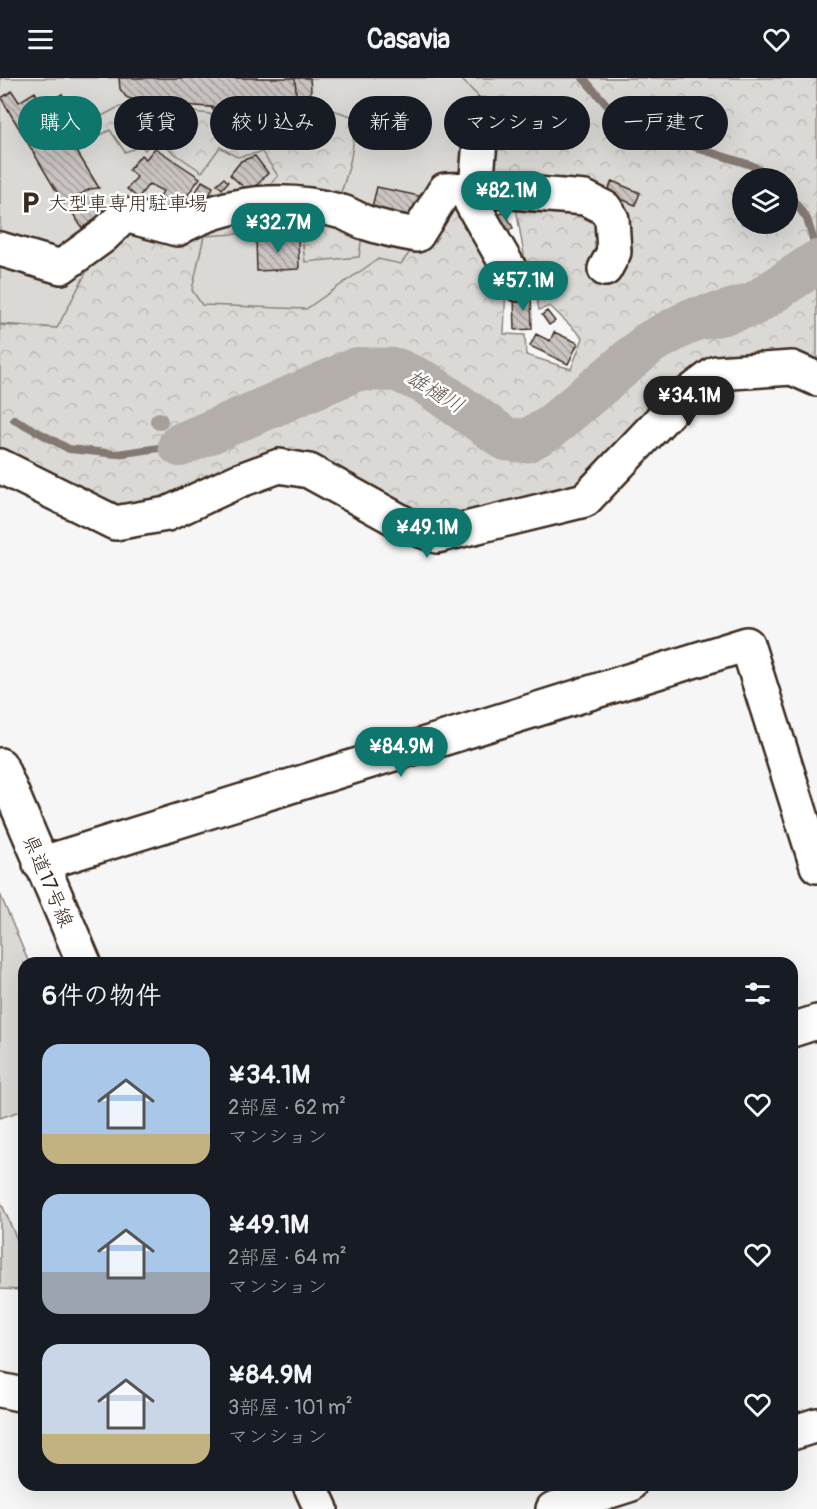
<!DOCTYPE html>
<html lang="ja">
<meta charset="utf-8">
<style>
:root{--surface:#171b24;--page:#20242c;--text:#f1f3f6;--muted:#9ea1a6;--accent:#0f766e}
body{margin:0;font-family:Pangolin,"Klee One",sans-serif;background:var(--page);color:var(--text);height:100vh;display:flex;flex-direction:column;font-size:22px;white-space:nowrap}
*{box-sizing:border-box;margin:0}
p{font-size:20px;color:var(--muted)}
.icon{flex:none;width:33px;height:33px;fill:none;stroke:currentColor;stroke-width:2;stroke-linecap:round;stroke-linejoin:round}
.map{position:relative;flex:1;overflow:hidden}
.drawer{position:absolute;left:18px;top:879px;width:780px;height:534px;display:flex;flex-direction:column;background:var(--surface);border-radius:18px;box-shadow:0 6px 24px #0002}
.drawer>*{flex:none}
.top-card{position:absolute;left:18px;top:18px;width:782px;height:54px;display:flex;gap:12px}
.tools{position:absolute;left:732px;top:90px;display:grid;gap:12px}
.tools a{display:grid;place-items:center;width:66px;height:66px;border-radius:50%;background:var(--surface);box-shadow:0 6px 24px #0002;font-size:30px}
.price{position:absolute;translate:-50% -51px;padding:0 14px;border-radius:21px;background:var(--accent);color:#fff;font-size:20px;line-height:39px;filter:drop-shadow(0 2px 3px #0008)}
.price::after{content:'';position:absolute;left:50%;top:36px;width:18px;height:14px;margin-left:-9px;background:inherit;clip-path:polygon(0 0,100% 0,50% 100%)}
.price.current{background:#222;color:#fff}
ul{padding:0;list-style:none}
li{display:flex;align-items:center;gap:18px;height:150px;padding:0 24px}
li span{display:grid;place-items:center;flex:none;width:168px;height:120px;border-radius:18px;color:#555}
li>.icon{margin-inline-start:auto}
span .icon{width:72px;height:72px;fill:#fffc;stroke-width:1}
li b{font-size:26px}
h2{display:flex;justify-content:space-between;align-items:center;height:72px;padding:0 24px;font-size:26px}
.chip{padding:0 21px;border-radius:27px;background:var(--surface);box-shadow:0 6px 24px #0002;font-size:21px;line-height:54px}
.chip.current{background:var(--accent);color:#fff}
header{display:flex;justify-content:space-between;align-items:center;height:78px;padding:0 24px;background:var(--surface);font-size:27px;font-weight:800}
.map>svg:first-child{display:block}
.green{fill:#dbd9d6;stroke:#8b827a;stroke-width:1.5}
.forest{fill:url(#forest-crowns);stroke:#8b827a;stroke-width:1.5;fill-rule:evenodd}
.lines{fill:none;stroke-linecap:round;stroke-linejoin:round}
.stream{stroke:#847972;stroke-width:8}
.river{stroke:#b4aeaa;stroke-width:44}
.building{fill:url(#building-back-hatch);stroke:#3b2a1e;stroke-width:1.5}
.minor-casing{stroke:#3b2a1e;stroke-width:38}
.major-casing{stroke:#3b2a1e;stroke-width:38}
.minor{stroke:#fff;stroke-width:33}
.major{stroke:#fff;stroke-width:33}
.tree{fill:#a69e98}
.labels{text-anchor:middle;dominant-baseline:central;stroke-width:5;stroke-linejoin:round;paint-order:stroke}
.poi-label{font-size:20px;fill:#3b2a1e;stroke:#fff;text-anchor:start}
.street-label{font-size:20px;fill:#3b2a1e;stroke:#fff}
.water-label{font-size:21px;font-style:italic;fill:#65584f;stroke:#fff}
</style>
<header><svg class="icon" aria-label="menu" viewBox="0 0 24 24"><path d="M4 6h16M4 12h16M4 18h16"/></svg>Casavia<svg class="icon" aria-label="heart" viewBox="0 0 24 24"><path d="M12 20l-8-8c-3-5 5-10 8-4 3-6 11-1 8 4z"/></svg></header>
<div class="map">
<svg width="817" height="1431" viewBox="0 0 817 1431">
<defs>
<pattern id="forest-crowns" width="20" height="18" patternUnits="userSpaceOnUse" patternTransform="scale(1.5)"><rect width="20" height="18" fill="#dbd9d6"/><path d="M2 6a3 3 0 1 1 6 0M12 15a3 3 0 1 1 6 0" fill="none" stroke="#bdbab7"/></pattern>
<pattern id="building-back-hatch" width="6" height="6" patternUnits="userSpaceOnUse" patternTransform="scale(1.5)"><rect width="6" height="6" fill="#c9c3c1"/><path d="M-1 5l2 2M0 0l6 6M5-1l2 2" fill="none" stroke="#a49f9c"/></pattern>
</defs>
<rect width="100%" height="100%" fill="#f7f6f6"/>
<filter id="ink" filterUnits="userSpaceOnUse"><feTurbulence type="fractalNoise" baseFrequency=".0167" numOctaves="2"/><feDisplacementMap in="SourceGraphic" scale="12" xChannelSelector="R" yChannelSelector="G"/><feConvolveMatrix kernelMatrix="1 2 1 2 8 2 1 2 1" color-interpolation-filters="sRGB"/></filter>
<g filter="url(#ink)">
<path class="green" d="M0 0H662L500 83 398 193 304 241 72 251 0 246Z
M0 816 29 885H24V1032L0 1040Z
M0 1122 24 1178V1212L0 1211Z"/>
<path class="forest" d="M460 0H817V285L712 284 583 409 431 447 316 386 163 425 116 435 0 377V247L57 250 97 174 135 148 275 132 363 150 359 179 305 184 301 152 204 158 192 212 202 227 306 231 378 181 401 186 445 127 475 115 496 131 495 166 507 180 504 256 525 257 526 277 571 291 583 260 550 228 539 232 531 191 526 188 512 107 487 87 490 30ZM742 100H788V146H742Z
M130 27 210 36 223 56 240 64 267 66 298 55 318 27 354 39C355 71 349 93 338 123L264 113 278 98 262 74 237 79 220 69 202 94 155 62 145 72 141 68 125 74 110 52 97 59 90 44 117 30Z"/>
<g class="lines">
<path class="stream" d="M583 0 607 27 643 47 700 71 751 87 772 100
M788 115 807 141 817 174
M14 341 69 371 117 376 180 367"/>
<path class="river" d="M180 367 357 291 397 292 426 305 506 361 526 363 548 351 651 264 692 242 724 235 754 226 817 184"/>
</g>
<path class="building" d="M119 0H295L296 15 293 27 286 38 276 46 263 51H251L239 47 228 40 220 30 136 23 126 19 120 11Z
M295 0H310L311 12 308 26 295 47 286 38 293 27 296 15Z
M12 13 19 24 35 14 43 27 62 16 74 35 59 44 99 110 90 111 64 126 1 20Z
M211 29 220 30 228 40 239 47 251 51 267 49 270 57 259 60 245 59 230 53 220 42Z
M155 70 200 100 186 119 191 123 180 139 157 124 163 113 149 106 138 120 127 111 137 99 129 92 141 77 146 81Z
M255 78 268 95 250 115 230 97 241 83Z
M224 100 228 104 222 111 217 106Z
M202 103 213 109 207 122 195 116Z
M612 103 640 115 635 127 607 115Z
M377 109 424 119 416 151 369 141Z
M92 117 105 136 82 150 70 131Z
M505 134 513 150 507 154 498 137Z
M298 159 299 191 257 193 256 161Z
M531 217 532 251 515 252 514 218Z
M547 233 555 243 549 247 542 237Z
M554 254 578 265 568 286 530 268 536 256 550 263Z"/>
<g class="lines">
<defs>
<path id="minor" d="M0 171 61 189 102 159 125 137 177 151C227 122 287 118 342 134 351 137 359 143 367 145 384 151 400 154 417 157L445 112 476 111 482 38
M518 206 471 124 476 111 585 120 605 130 612 141 614 174 605 191
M0 388 115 445 167 436 238 403 279 388 309 393 407 447 437 458 585 422 679 323 716 295 792 290 817 301
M40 786 747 566 817 788
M792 952 817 944
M0 1312 24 1317
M792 1355 817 1347
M553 1431 629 1407"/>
<path id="major" d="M0 687 84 885
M310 1407 321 1431"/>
</defs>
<use href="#minor" class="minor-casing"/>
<use href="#major" class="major-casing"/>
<use href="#minor" class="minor"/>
<use href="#major" class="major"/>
</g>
<circle class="tree" cx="159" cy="343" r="9"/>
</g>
<defs>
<symbol id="parking-bare" viewBox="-9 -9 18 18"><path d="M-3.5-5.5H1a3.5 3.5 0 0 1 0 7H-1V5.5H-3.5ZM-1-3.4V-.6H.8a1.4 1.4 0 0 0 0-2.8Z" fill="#3b2a1e" stroke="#fff" stroke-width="2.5" paint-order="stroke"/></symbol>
</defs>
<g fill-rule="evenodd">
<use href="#parking-bare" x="14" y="108" width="33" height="33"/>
</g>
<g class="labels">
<g class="poi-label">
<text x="48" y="125">大型車専用駐車場</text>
</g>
<g class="street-label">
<text transform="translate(48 803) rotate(67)">県道17号線</text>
</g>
<g class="water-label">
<text transform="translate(435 314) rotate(31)">雄樋川</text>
</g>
</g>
</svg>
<div class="tools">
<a><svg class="icon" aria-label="layers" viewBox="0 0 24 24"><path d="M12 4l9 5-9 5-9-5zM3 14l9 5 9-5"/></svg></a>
</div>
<b class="price" style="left:506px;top:144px">¥82.1M</b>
<b class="price" style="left:278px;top:176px">¥32.7M</b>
<b class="price" style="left:523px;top:234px">¥57.1M</b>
<b class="price current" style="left:689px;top:349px">¥34.1M</b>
<b class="price" style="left:427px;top:481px">¥49.1M</b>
<b class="price" style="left:401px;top:700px">¥84.9M</b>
<div class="top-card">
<a class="chip current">購入</a>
<a class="chip">賃貸</a>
<a class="chip">絞り込み</a>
<a class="chip">新着</a>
<a class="chip">マンション</a>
<a class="chip">一戸建て</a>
</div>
<section class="drawer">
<h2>6件の物件<svg class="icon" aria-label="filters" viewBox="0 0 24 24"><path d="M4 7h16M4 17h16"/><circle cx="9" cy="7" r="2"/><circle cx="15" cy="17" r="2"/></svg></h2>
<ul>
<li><span style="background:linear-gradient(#a9c7e8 75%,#c2b280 0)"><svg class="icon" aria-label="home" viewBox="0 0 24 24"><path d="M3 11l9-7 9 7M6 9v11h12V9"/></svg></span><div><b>¥34.1M</b><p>2部屋 · 62 m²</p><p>マンション</p></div><svg class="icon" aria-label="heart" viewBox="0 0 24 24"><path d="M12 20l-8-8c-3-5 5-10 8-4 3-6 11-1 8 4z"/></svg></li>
<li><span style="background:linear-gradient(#a9c7e8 65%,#9aa5b1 0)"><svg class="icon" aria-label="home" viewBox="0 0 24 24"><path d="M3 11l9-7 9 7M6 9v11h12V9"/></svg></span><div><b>¥49.1M</b><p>2部屋 · 64 m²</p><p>マンション</p></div><svg class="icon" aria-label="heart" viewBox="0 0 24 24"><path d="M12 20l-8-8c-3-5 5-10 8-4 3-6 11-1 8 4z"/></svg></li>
<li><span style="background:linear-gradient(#c9d6e8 75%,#c2b280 0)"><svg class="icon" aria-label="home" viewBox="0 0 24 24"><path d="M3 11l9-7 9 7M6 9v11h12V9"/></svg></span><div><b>¥84.9M</b><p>3部屋 · 101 m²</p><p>マンション</p></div><svg class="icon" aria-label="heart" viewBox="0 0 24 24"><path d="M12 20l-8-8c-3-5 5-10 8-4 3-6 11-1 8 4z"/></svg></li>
</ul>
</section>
</div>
